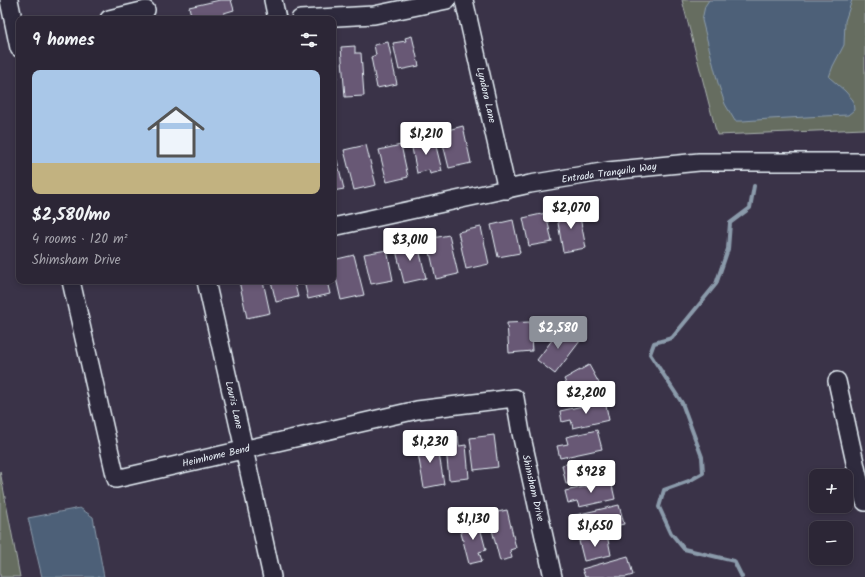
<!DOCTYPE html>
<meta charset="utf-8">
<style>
:root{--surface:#2c2636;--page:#383242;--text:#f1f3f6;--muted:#a6a5ad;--line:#484351;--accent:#8c9099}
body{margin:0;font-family:Kalam,sans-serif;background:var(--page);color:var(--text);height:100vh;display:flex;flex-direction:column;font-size:15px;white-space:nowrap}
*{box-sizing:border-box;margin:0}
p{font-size:13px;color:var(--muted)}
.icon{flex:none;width:22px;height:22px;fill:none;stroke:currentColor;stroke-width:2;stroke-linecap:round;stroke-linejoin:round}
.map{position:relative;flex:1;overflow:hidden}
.sheet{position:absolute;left:16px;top:16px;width:320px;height:268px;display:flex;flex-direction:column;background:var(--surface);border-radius:8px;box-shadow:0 2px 6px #0003,0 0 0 1px var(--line)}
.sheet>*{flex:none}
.tools{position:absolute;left:809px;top:469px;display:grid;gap:8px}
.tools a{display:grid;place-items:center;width:44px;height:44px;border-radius:8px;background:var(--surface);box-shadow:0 2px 6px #0003,0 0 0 1px var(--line);font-size:20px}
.price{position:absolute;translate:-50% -34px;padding:0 9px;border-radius:4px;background:#fff;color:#222;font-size:13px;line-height:26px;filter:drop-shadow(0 1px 2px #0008)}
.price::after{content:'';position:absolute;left:50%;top:24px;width:12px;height:9px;margin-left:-6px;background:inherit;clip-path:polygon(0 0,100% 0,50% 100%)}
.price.on{background:var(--accent);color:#fff}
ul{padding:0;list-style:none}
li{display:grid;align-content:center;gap:8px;height:212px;padding:0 16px}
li+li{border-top:1px solid var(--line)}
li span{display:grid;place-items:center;height:124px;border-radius:8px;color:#555}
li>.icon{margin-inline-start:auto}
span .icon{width:72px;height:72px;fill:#fffc;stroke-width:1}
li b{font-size:17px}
h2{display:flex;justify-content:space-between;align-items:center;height:48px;padding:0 16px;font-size:17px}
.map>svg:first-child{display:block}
.green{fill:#666d60;stroke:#a7afac}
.water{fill:#4d6178;stroke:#8b9bab}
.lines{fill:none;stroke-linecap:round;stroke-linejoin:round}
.stream{stroke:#8b9bab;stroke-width:4}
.building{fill:#675874;stroke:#e8f1f8}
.minor-casing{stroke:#e8f1f8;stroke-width:20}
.minor{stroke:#2f2a3d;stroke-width:17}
.labels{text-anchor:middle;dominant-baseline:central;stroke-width:3;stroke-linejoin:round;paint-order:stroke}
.street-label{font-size:10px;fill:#e8f1f8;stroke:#2f2a3d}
</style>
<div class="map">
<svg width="865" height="577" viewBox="0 0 865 577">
<rect width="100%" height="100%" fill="#3a3348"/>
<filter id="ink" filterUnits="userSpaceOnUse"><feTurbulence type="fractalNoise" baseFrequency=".025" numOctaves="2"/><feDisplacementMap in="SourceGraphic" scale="8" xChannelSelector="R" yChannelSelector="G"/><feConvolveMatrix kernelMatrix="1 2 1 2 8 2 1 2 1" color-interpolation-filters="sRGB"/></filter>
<g filter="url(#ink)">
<path class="green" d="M682 0H865V129L717 135Z
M0 471 20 577H0Z"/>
<path class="water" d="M709 0H852L845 21 844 45 833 66 829 77 845 91 853 100 854 110 848 115 824 116 770 119 743 121H735L725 104 718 83 702 20 705 6Z
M80 508 93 517 104 577H42L28 518Z"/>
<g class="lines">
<path class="stream" d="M742 577 734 561 684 549 671 533 659 507 664 490 689 481 703 473 702 457 682 403 650 354 654 343 672 338 716 284 728 249 730 223 750 208 754 186"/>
</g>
<path class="building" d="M220 0H231L234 10 224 13 225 19H192L189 7Z
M412 36 419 66 399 70 393 43 406 41 405 38Z
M388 42 397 84 377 88 371 57 376 55 374 45Z
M355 46V53H361L364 96 345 97 341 47Z
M333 50H334L337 78H333Z
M463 126 471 163 449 168 440 132Z
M434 138 442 171 430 174 429 170 417 173 411 143Z
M366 145 376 185 354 190 344 150Z
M401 145 408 177 387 182 379 150Z
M337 160 344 189 333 191V161Z
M578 207 586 248 563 252 556 211Z
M546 213 552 242 529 246 523 218Z
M513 220 520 253 498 257 491 225Z
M481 227 489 264 466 269 458 232Z
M449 235 458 274 436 279 427 239Z
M417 241 426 278 404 283 395 246Z
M387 250 393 280 371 284 364 254Z
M354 255 364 295 341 300 333 265V260Z
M239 281H263L270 313 247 318Z
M271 281H294L298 297 276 302Z
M304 281H327L330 294 308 299Z
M530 322 532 351 509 353 507 323Z
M562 327 580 341 555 374 537 360Z
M589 365 600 385 574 399 564 379Z
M605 401 609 420 573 428 571 420 562 422 560 411Z
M597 430 602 449 560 458 557 446 568 444 566 437Z
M494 435 498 467 474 470 470 438Z
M458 436 459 446 466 445 469 478 449 480 445 437Z
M430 439 432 449 438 448 444 484 424 488 416 442Z
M589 459 594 478 566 484 562 465Z
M611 481 615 499 579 507 577 501 568 503 565 491Z
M619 505 624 524 583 533 581 527 573 529 571 516Z
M507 510 516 548 510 550 512 558 500 561 488 514Z
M478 520 486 550 479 552 482 561 469 564 459 525Z
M607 535 611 555 584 561 579 541Z
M628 556 633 575 626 577H585L582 569Z"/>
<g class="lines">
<defs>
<path id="minor" d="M9 0 19 48
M273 0 277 19
M464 0 507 190
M109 19 146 10
M300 19 374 15 447 0
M333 227 530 184 608 171 699 162H865
M71 281 116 479 417 410 515 398 521 433 553 577
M206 281 244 449 272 577
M837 381 858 476 865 502"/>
</defs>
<use href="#minor" class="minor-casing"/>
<use href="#minor" class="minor"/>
</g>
</g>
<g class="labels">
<g class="street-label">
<text transform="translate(486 95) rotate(77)">Lyndora Lane</text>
<text transform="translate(609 173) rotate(-8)">Entrada Tranquila Way</text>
<text transform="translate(234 405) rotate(77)">Louris Lane</text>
<text transform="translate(216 456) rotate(-13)">Heimhome Bend</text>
<text transform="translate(533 488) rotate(77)">Shimsham Drive</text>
</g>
</g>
</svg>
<div class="tools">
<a>+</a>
<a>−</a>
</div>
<b class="price" style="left:426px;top:156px">$1,210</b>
<b class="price" style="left:571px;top:230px">$2,070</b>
<b class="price" style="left:410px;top:262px">$3,010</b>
<b class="price on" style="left:558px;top:350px">$2,580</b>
<b class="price" style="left:586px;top:415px">$2,200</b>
<b class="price" style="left:430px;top:464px">$1,230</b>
<b class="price" style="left:591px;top:494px">$928</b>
<b class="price" style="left:473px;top:541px">$1,130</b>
<b class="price" style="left:595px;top:548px">$1,650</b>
<section class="sheet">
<h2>9 homes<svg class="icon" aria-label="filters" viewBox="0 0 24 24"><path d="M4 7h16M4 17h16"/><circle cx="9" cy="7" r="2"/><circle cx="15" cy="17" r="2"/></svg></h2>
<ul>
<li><span style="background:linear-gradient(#a9c7e8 75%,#c2b280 0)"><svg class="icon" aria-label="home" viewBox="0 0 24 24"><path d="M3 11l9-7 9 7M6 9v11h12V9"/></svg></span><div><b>$2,580/mo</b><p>4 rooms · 120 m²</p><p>Shimsham Drive</p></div></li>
</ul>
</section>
</div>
